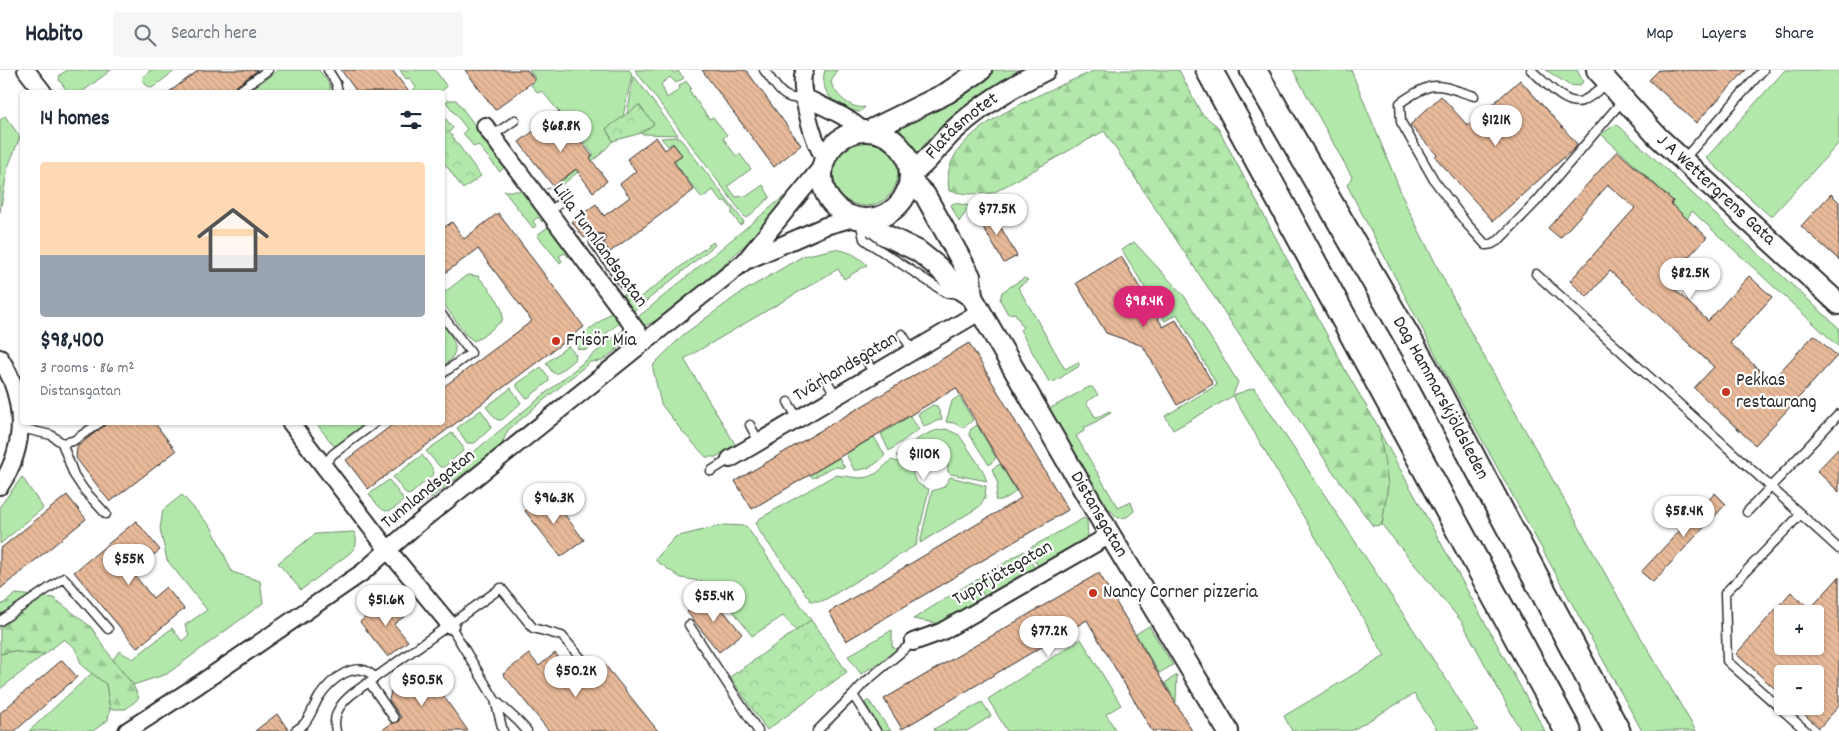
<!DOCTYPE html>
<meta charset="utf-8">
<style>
:root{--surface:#fff;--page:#f6f6f7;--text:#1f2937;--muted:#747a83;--line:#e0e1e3;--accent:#db2777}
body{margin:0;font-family:Dekko,sans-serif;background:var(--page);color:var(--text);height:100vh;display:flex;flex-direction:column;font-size:19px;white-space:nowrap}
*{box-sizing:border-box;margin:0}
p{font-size:16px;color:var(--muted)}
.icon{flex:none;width:28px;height:28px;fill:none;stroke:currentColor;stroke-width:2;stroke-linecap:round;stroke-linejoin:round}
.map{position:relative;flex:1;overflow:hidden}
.side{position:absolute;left:20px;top:20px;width:425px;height:335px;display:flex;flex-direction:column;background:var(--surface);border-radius:5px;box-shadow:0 1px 4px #0004}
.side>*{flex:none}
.controls{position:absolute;left:1774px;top:535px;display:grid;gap:10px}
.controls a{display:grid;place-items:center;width:50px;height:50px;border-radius:5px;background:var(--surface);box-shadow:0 1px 4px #0004;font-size:25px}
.price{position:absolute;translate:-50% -42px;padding:0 11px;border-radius:18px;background:#fff;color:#222;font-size:16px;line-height:32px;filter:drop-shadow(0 1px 2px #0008)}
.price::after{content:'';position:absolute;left:50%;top:30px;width:15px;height:11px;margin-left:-8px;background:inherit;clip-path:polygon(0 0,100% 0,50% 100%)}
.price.current{background:var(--accent);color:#fff}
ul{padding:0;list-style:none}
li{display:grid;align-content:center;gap:10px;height:265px;padding:0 20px}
li span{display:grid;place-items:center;height:155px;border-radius:5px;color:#555}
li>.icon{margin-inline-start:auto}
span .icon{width:90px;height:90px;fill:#fffc;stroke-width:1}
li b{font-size:21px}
h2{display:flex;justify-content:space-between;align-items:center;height:60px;padding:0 20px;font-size:21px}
header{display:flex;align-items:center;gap:30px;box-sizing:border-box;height:70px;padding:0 25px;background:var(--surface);border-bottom:1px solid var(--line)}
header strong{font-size:24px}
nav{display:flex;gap:28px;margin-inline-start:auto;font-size:18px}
.search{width:350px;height:45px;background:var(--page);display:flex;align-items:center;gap:12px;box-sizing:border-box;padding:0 18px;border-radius:5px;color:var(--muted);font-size:19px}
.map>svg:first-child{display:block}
.green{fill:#b2e9ab;stroke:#6e8a6b}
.forest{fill:url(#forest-firs);stroke:#6e8a6b}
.park{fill:url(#park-crowns);stroke:#6e8a6b}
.building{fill:url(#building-back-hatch);stroke:#2b2b2b;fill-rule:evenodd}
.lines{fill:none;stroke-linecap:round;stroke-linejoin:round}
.service-casing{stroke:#2b2b2b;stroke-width:11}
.minor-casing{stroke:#2b2b2b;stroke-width:20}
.tertiary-casing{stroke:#2b2b2b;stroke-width:24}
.primary-casing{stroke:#2b2b2b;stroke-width:29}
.service{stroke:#fff;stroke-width:8}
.minor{stroke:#fff;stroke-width:16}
.tertiary{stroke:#fff;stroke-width:20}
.primary{stroke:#fff;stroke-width:25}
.poi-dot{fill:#c8321e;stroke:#fff;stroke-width:2}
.labels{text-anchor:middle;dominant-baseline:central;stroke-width:4.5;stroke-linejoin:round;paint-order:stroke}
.street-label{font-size:19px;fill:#2b2b2b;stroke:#fff}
.poi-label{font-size:19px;fill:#2b2b2b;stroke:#fff;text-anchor:start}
</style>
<header>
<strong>Habito</strong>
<div class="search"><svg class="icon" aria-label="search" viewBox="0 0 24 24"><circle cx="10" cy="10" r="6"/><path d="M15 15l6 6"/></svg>Search here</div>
<nav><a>Map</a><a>Layers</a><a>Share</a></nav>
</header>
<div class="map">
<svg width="1839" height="661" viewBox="0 0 1839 661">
<defs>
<pattern id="forest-firs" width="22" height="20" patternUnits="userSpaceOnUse" patternTransform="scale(1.25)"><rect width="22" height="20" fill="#b2e9ab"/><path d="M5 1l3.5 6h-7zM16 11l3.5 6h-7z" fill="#99c893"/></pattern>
<pattern id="park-crowns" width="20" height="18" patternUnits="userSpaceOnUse" patternTransform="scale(1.25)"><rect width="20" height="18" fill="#b2e9ab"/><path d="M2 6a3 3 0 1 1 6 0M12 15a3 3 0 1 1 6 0" fill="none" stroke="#99c893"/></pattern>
<pattern id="building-back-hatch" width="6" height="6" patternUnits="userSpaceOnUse" patternTransform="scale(1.25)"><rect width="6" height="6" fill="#e9ba99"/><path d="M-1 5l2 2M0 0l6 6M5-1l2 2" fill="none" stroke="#c8a084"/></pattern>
</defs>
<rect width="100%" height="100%" fill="#fff"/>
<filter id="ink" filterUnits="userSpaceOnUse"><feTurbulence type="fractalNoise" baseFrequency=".02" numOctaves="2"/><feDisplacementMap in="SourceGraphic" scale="10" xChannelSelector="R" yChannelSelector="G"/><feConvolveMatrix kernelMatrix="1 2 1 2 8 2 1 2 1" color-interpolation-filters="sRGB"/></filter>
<g filter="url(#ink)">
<path class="green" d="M67 0H111L82 22H68L59 10 60 5Z
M150 0H176L152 18 146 15 142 9Z
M278 0H319L330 15V22H248Z
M400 0H435L447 17 439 22H416L414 19 416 17 409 8 406 9Z
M529 0H629L632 4 623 47 606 59 613 71 601 84 559 117 546 119 554 117 594 85 542 21 538 23 531 15 536 9Z
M635 0H672L674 3 678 1 684 8 676 13 670 7 661 14 667 28 680 19 679 16 686 11 691 18 689 20 709 49 713 47 727 65 723 68 736 86 740 84 751 99 728 116 736 127 747 126 763 115 770 127 747 148 744 146Z
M825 0H837L831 12C835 25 851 40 865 37L860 42C838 39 818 24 825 0Z
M991 0H1021L978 28 917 86 916 85 898 57 960 22Z
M1293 0H1351L1407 137 1470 261 1636 559 1696 661H1642L1447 306 1347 115 1352 107Z
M1546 0H1577L1583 12 1579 16 1569 15Z
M1785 0H1839V73L1771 147 1706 88Z
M634 6 678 65 643 64 641 63 654 54 627 44Z
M448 30H456L502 91 504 97 500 102 478 75 474 77 463 63 467 59 446 32Z
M5 46 20 67 8 97 0 142V50Z
M1615 55 1619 56 1839 258V277L1692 141 1687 149 1626 183 1673 131 1601 64Z
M679 67 744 152 740 155 732 144V139L725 131H721L713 120 702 128 674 92 682 85 673 73 668 76 661 68Z
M832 103a33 33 0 1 1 66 0a33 33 0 1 1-66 0Z
M504 121H524L543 150 542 152 538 147 533 151 536 156 533 158Z
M787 124C783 145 694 222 673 239 664 246 654 253 643 256L637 248Z
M954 133 970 136 959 152 951 135Z
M548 157 551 158 570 183 568 187 565 183 559 186 562 191 560 193 537 165Z
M713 172 715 175 635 240 632 241 623 231V224H625L633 233Z
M1134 172 1185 227 1238 312 1233 325 1254 318 1450 615 1478 661H1438L1414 624 1351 661H1292L1284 646 1385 586 1233 326 1173 360 1165 346 1217 315 1177 244 1165 251 1122 180Z
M835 179C848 181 857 185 867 195L844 209 838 199 684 289 735 374 716 387H706L681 360 661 334 653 299 654 294 683 265 739 224 803 186Z
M467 205 478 206C488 219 506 234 502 251L482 267 474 271 465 264 443 233V227L445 222Z
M1024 208 1028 210 1018 217 1065 299 1078 292 1079 294 1078 297 1055 311 1049 312 1048 310 1020 260 1023 257 1015 243 1008 244 1000 230 1002 222Z
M613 241 620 251 619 253 586 280 578 279 575 271Z
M442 254C455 270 463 282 443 296Z
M623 260 627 269 626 272 602 291 590 292 508 360 501 376 420 436 422 426 427 420Z
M568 276 576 285 575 289 558 303H553L546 293Z
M541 297 548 306 549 311 528 328 525 327 517 317V314Z
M1348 305 1545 661H1521L1462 552 1382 455 1388 414Z
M1089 317H1092L1098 325 1086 332 1096 348 1109 341 1111 343 1088 356 1084 357V361L1076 366 1118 438 1131 432 1134 441 1127 447 1118 448 1108 438 1074 385 1049 339Z
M511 318 521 333 502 350H497L486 337Z
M959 326 973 350 963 358 954 353 946 352 952 331Z
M933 335 937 336 942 349 924 356 918 344Z
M481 340 490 353 491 358 475 373H467L457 358Z
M910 346 919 359 889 381 881 364Z
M316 353H368L336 376H334Z
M977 355 996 388 989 395 969 364 971 359Z
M946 359 959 365 982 399 987 411 951 404 948 402C948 392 946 386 937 380 927 379 920 382 915 390L896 386C909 374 927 360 946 359Z
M452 363 463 377V381L444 397H440L426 381Z
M874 367 885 385C878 394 866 401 854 400L846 384Z
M422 385 433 399 434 404 411 424 407 425 393 407Z
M839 388 845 398 835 397 830 398 813 408 810 405Z
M891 390 913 396C911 409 917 415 929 419L916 475 828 528 822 531H811L760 462 756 453 759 449 835 405 860 408 868 407 877 403Z
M1000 394 1016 421C1009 427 1004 431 995 430L998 414 992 399Z
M22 407 43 438 0 474V436Z
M950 407 986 416 985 427 979 437 920 473 932 421 944 417Z
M389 410 404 430C385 448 383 442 369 424Z
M182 425 212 458 232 502 260 511 263 533 167 604 133 615 113 590 119 581 133 589 172 558 182 571 189 565 185 555 207 540 167 490 160 459 163 440Z
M1084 448 1087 450 1088 469 1039 498 1028 479Z
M724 455 746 456 811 550 796 561 783 546 752 566 712 513 681 508 655 490 675 467Z
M354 462C358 471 357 476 350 483L301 520 278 493 315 464Z
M1024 481 1036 500 986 529 975 511Z
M972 512 981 528V533L941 554 913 549Z
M1149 556 1173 595 1159 603 1136 564Z
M892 560V576L898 581 861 604 848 586Z
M1081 569 1121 635 1106 644 1116 661H1007L988 629Z
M12 581 30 584H45L0 619V584Z
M92 603 106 614 110 639 108 650 93 661H29Z
M1177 605 1176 632 1165 613Z
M867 631H869L891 661H882L865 633Z
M982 632 991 646 967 661H935L934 659Z"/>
<path class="forest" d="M1096 0H1179L1201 43 1217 56 1348 305 1379 358 1388 414 1382 455 1373 456 1331 399 1287 332 1256 290 1104 61 993 123 968 124 949 121C948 110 947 101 952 91 970 49 1056 18 1096 0Z
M16 524 54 528 91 557 113 590 133 615 139 628 126 639H110L106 614 82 596 75 578 64 569 45 584H30L12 581 0 584V536Z"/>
<path class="park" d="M639 35 654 54 641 63 613 71 606 59Z
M442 44 453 58 449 62 481 106 463 119 443 91Z
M811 550 847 602 767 660 730 607Z"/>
<path class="building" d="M199 0H258L235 17 232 22H169Z
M341 0H392L409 22H357Z
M465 0H527L535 10 495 40Z
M702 0H746L801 75 774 97Z
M1659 0H1746L1696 53 1649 10Z
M1520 10 1578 75 1493 151 1435 87 1437 85 1410 55 1441 26 1468 56Z
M559 42 592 86 590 88 607 111 593 122 576 99 553 116 519 72Z
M656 67 665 80 673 74 682 85 673 91 694 120 610 182 604 173 606 168 603 164H597L594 161 584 168 572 152 596 134 604 146 630 127 620 114 636 101 627 89Z
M1617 81 1673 131 1671 134 1707 167 1666 211 1708 251 1749 206 1772 227 1730 273 1771 311 1814 265 1837 286 1755 375 1694 318 1714 297 1610 201 1587 227 1570 211 1635 138 1608 115 1560 168 1548 158Z
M1831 124 1839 132V190L1801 156Z
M991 140 1017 186 1004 193 977 147Z
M498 143 584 257 368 419 346 390 396 352H442V318L532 251 478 179 442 205V159L452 152 464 169Z
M1121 186 1163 257 1176 250 1213 314 1177 335 1143 276 1106 263 1076 213Z
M969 273 1068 440 846 571 829 542 1021 428 956 318 752 439 735 411Z
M108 352H154L176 381 110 432 76 388 77 377Z
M1839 378V422L1817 401Z
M548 423 584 470 561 487 525 441Z
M1715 423 1726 434 1653 512 1641 502Z
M67 425 86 449 0 519V479Z
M136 451 160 480 132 502 153 528 166 517 184 539 137 578 74 502Z
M1099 503 1192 661H1152L1087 550 902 659 884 629Z
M1839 507V636L1819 658 1795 636H1815V604H1782V625L1736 584 1791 522 1810 539ZM1782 544H1815V576H1782Z
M710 524 742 564 719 582 687 542Z
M391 527 406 545 394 554 408 571 388 587 360 552Z
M555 583 581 615 605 595 658 661H549L503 604 529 584 539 596Z
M62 590 77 607 15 661H0V643Z
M421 597 440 625 442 624 468 661H381L392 653 398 652 401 647 389 630 392 617Z
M277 644 289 661H255Z"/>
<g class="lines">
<defs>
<path id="service" d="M328 0 336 13 338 22
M764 0C778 17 781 32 806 28
M1531 0C1543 10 1566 37 1582 31 1591 28 1600 18 1608 13
M238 22 268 0
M1474 26C1436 14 1434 9 1400 33L1401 52 1434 110 1466 153 1486 175 1492 174 1499 170 1536 132 1623 30
M492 66 515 50
M1683 90 1763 0
M549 142 560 133
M860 151 864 169 872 175 946 223H960
M600 169 594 173 624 214
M1536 204 1839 479
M442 245 471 283 442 304
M902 264 913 281
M864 286 874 304
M826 309 836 326
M788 332 798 349
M750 355 759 372
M21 358 51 365 62 373 74 405 84 420 106 444
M62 373 73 371 101 352
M323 396 333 384 376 352
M711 401 730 389
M1747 442 1839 344
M1801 444 1725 523 1727 591 1806 661
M0 551 64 508 108 559
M450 555 495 630 503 661
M689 555 758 661
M369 612 394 648
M495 630 519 652 527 661
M295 661C298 659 301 657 304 654 311 646 314 635 319 627 331 609 358 587 375 608
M336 661C332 645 340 634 352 624L501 518 533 558 562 566 585 593
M817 661 853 625
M876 661 853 625 863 614 913 572"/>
<path id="minor" d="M26 0 43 22
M805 0C797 12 811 60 817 74 819 79 822 84 825 88
M806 28C826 38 846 45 863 61
M485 56 645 272
M748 190 825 156 854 148
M0 288C26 329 27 376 0 416
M290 352 388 480 450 555
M730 389 981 241
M913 572 941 562 1110 465
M127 661 198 615 363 502 415 456 744 192 823 95"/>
<g id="tertiary">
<path id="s1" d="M1597 0 1658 67 1839 234"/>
<path d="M869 61 947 23 981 0"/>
<circle cx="866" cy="105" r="44"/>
<path id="s2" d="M910 104C929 92 937 76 953 61 980 36 1012 16 1045 0"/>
<path d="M910 110 925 125 970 206 972 227"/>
<path id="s3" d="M864 149 883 164 918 181 938 197 957 217 972 227 1110 465 1228 661"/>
</g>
<g id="primary">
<path d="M1209 0 1568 661"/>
<path id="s4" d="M1253 0 1425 298 1617 661"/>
</g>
</defs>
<use href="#service" class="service-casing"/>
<use href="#minor" class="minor-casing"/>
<use href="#tertiary" class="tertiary-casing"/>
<use href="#primary" class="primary-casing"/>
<use href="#service" class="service"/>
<use href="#minor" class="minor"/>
<use href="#tertiary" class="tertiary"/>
<use href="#primary" class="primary"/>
</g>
</g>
<g class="poi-dot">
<circle cx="556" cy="271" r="5"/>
<circle cx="1726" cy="322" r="5"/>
<circle cx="1093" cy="523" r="5"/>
</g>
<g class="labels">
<g class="street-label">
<text stroke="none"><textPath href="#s2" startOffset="71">Flatåsmotet</textPath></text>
<text stroke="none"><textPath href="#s1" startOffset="169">J A Wettergrens Gata</textPath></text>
<text transform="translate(599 176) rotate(54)">Lilla Tunnlandsgatan</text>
<text transform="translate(846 298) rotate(-31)">Tvärhandsgatan</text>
<text stroke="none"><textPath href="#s4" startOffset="378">Dag Hammarskjöldsleden</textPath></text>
<text transform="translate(429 420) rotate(-39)">Tunnlandsgatan</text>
<text stroke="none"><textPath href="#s3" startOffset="386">Distansgatan</textPath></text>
<text transform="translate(1003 504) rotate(-30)">Tuppfjätsgatan</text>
</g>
<g class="poi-label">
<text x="566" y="271">Frisör Mia</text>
<text x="1736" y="311">Pekkas<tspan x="1736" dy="22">restaurang</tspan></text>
<text x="1103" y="523">Nancy Corner pizzeria</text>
</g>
</g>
</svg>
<div class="controls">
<a>+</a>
<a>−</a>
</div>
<b class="price" style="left:1496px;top:77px">$121K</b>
<b class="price" style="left:561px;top:83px">$68.8K</b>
<b class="price" style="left:997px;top:166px">$77.5K</b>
<b class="price" style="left:1690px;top:230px">$82.5K</b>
<b class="price current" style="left:1144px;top:258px">$98.4K</b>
<b class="price" style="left:924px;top:411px">$110K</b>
<b class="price" style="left:554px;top:455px">$96.3K</b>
<b class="price" style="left:1684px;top:468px">$58.4K</b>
<b class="price" style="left:129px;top:516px">$55K</b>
<b class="price" style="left:714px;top:553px">$55.4K</b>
<b class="price" style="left:386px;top:557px">$51.6K</b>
<b class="price" style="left:1049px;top:588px">$77.2K</b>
<b class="price" style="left:576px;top:628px">$50.2K</b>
<b class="price" style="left:422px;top:637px">$50.5K</b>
<section class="side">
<h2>14 homes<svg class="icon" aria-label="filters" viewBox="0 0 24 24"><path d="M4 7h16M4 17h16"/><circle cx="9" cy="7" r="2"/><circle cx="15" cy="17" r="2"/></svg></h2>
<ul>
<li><span style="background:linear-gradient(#ffd9b3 60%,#9aa5b1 0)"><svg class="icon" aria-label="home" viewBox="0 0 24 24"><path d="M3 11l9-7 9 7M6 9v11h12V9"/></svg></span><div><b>$98,400</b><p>3 rooms · 86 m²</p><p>Distansgatan</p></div></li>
</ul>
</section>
</div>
